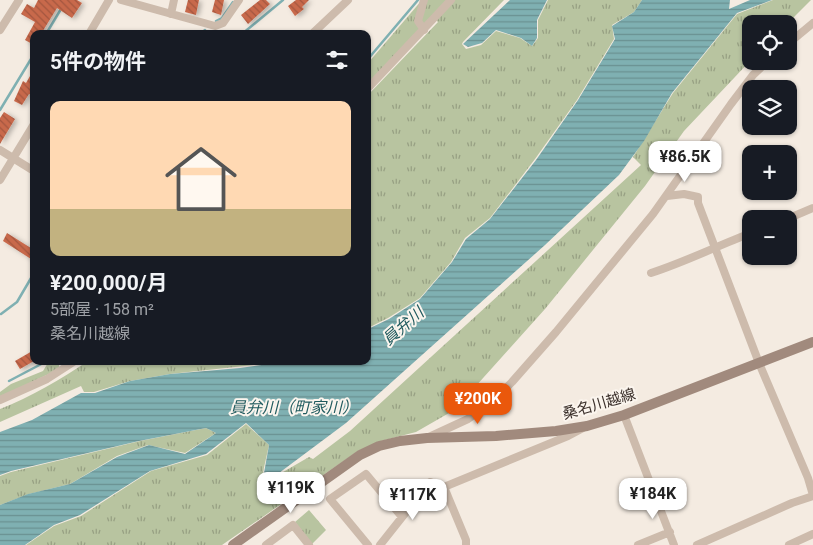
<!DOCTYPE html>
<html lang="ja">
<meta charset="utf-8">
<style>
:root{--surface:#171b24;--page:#20242c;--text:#f1f3f6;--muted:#9ea1a6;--accent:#ea580c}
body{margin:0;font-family:Roboto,"Noto Sans JP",sans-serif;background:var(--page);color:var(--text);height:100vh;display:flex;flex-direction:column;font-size:19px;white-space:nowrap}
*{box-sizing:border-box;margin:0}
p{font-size:16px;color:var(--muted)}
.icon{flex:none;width:28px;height:28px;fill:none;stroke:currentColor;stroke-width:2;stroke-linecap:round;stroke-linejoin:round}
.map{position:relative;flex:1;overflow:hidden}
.sheet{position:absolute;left:30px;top:30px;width:341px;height:335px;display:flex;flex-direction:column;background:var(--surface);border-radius:10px;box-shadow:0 1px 4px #0004}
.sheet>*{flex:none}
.buttons{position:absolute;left:742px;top:15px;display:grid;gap:10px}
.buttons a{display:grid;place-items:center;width:55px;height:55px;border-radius:10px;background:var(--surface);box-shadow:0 1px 4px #0004;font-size:25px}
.price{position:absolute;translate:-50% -42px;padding:0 11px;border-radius:10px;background:#fff;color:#222;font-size:16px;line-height:32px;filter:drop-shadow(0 1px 2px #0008)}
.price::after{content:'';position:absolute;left:50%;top:30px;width:15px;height:11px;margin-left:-8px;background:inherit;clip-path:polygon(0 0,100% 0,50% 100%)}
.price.current{background:var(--accent);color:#fff}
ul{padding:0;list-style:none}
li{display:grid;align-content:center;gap:10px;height:265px;padding:0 20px}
li span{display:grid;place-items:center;height:155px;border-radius:10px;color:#555}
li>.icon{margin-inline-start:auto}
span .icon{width:90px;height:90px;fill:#fffc;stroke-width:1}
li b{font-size:21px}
h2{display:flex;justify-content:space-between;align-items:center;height:60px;padding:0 20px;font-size:21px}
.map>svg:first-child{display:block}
.grass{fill:url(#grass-tufts)}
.water{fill:url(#water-rules)}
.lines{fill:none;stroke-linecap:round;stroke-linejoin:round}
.stream{stroke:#7fb0b2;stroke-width:2.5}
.building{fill:url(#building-back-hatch);filter:url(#shadow)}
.street{stroke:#cdbbac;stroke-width:8}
.secondary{stroke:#a18a7d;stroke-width:10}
.labels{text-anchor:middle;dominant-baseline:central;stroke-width:4;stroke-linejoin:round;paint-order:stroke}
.street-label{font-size:15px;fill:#3b302b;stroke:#fbf5ee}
.water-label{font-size:16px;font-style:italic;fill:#1f5a5e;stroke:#fbf5ee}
</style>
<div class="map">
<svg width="813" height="545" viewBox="0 0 813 545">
<defs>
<pattern id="grass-tufts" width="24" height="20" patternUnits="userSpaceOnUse" patternTransform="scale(1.25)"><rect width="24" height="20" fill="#b8c4a0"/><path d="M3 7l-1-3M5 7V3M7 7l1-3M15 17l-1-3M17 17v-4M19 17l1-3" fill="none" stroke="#97a083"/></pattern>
<pattern id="water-rules" width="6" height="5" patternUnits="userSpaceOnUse" patternTransform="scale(1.25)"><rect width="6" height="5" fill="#7fb0b2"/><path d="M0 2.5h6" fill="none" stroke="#699091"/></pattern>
<pattern id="building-back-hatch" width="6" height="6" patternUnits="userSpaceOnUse" patternTransform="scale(1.25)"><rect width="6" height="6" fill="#c8694b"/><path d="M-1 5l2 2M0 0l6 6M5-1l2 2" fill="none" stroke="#a4573f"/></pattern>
<filter id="shadow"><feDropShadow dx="3" dy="1.5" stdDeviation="2.5" flood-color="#0004"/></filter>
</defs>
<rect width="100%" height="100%" fill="#f4ebe1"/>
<path class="grass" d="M422 0H504L463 42 462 44 466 49 481 45 496 31 520 38 532 46 538 38V20L548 0H642L634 12 612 25 614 39 577 100 535 159 490 218 465 238 451 262 420 298 388 318 368 328V95L438 22 433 18 368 83V63Z
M773 0H811L787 24H751V60L684 131 645 186 545 309 475 387 470 401 416 432 381 441 358 451 222 545H26L54 526 81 516 151 471 207 455 246 424 269 445 263 472 271 479 309 457 313 459 350 431 641 165 633 157 673 93 737 14Z
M49 361H59V367L53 372 0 397V392L11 384 43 371Z
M88 361H291L170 374 130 381 94 392H84L81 386 0 422V409C31 397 61 379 88 361Z
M206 428 216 433 185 453 148 445 117 456 70 484 29 494 0 505V476L11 472 140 441Z
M309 510 326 530 312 544 295 522Z"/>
<path class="water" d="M510 0H547L537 20V38L532 46 521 38 496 30 482 43 468 47 463 44Z
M642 0H730L729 9 750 0H772L737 13 672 93 644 141 619 175 545 245 346 423 271 479 264 473 269 445 246 423 206 454 150 471 80 515 54 525 25 545H0V505L28 494 70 484 117 457 149 445 185 454 216 433 206 428 139 441 11 471 0 475V432L32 420 81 393H95L130 381 170 374 240 368 291 361H368V329L389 319 420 299 452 262 466 239 490 219 536 160 578 100 615 39 612 26 634 12Z"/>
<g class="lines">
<path class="stream" d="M216 21 222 18 233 2
M46 34 61 9
M200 34 205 30
M242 34 283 0
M368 59 418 0
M0 110 34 54
M1 314 17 302 34 273
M9 381 47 361"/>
</g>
<path class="building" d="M38 0H77L82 3 72 18 57 8 41 34H34V45L25 40 35 22 21 14 27 4 34 8Z
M188 0H199L196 15 185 12Z
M215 0H224L221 15 212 12Z
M260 0H266L270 4 248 24 241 15Z
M296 0H309L302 7 304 9 295 16 288 6Z
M34 69V96L29 94 22 105 14 101 23 81 26 83Z
M4 112 15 119 0 144V118Z
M7 233 34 250V254L31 259 3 241Z
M34 350V361L20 369 15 361Z"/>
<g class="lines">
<path class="street" d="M121 0 215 26 223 23 239 0
M171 14 174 0
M0 30 19 0
M424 30 418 21 424 0
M89 34 109 0
M312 34 348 0
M789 43 813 23
M368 88 451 0
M0 150 34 171
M0 180 34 124
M667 196 684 194 698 197V203L759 363 808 478 813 495
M787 219 813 208
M651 273C685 262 717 246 751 233
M0 400 47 379 75 361
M624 415 674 545
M429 437 468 419 493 401 512 382 556 332 653 214 731 104 753 75 768 61
M444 487 466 540V545
M266 545 293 525 309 545
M368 545 330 499 366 474 402 517
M380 545 430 482 444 487 568 436 583 428
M638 545 670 532
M697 545 792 503 813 496
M789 545 813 534"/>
<path class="secondary" d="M233 545 360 455 379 446 400 441 427 438 496 436 556 431 587 426 624 415 813 342"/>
</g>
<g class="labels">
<g class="street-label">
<text transform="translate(599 404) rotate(-16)">桑名川越線</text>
</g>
<g class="water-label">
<text transform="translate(403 326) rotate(-41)">員弁川</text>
<text x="294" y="407">員弁川（町家川）</text>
</g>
</g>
</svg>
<div class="buttons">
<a><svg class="icon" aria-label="locate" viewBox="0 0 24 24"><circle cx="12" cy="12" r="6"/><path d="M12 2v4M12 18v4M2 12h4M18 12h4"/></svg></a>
<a><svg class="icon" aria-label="layers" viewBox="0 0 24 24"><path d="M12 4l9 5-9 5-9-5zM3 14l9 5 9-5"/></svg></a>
<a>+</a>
<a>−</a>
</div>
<b class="price" style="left:685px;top:183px">¥86.5K</b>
<b class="price current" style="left:478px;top:425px">¥200K</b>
<b class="price" style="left:291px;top:514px">¥119K</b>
<b class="price" style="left:653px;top:520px">¥184K</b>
<b class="price" style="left:413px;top:521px">¥117K</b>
<section class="sheet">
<h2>5件の物件<svg class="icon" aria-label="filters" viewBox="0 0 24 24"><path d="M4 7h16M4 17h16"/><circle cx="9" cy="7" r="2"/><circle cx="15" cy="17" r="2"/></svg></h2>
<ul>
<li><span style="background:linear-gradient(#ffd9b3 70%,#c2b280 0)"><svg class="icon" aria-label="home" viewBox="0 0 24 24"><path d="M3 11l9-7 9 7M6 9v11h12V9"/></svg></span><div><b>¥200,000/月</b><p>5部屋 · 158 m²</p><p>桑名川越線</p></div></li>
</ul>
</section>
</div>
